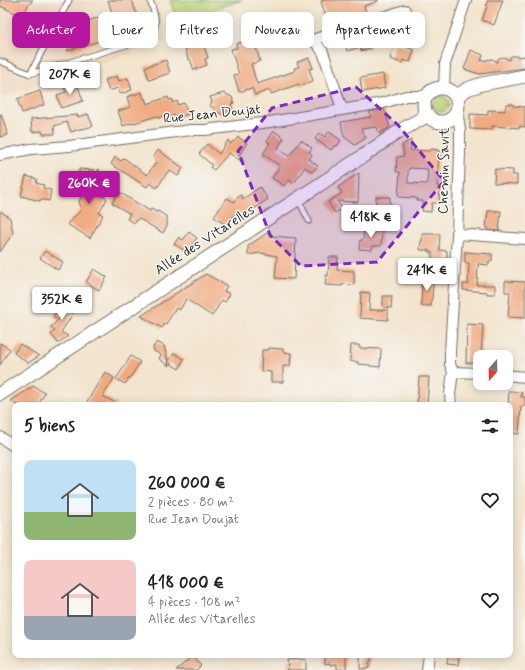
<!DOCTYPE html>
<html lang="fr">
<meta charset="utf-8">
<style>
:root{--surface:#fff;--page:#f6f6f6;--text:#222;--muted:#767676;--accent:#b5179e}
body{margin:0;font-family:Mynerve,sans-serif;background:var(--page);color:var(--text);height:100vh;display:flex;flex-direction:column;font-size:15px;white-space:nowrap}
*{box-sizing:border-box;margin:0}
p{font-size:13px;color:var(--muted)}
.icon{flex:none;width:22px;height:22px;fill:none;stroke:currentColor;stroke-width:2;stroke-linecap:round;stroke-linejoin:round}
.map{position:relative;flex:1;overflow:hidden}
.sheet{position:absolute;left:12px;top:402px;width:501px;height:256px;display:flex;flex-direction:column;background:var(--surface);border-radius:8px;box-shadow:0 2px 10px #0003}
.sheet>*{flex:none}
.top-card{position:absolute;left:12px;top:12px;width:501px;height:36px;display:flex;gap:8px}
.needle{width:26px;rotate:200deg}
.fabs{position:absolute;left:473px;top:350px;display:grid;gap:8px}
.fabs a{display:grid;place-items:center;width:40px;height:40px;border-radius:8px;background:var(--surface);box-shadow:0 2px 10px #0003;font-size:20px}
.price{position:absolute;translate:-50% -34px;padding:0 9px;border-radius:4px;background:#fff;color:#222;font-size:13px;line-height:26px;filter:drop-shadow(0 1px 2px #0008)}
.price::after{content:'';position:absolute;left:50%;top:24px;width:12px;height:9px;margin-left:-6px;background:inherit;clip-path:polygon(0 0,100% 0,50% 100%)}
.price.active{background:var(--accent);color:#fff}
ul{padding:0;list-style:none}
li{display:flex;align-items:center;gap:12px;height:100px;padding:0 12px}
li span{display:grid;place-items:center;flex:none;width:112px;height:80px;border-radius:8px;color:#555}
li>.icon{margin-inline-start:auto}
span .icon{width:48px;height:48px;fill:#fffc;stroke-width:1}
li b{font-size:17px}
h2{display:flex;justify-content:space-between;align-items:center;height:48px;padding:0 12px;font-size:17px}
.pill{padding:0 14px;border-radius:8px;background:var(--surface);box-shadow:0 2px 10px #0003;font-size:14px;line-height:36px}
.pill.active{background:var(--accent);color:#fff}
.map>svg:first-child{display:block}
.built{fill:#efd6bc}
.green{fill:#b7d176;stroke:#717e50}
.building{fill:#f0ab82;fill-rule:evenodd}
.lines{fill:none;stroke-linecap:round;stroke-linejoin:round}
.service-casing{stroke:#716c64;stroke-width:7}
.minor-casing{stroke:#716c64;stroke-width:12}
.secondary-casing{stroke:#716c64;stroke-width:15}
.service{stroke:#fff;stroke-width:5}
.minor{stroke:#fff;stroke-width:10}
.secondary{stroke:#fff;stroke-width:13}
.marked{fill:#7b2cbf;fill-opacity:0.2;stroke:#7b2cbf;stroke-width:3;stroke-dasharray:8 5;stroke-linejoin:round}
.labels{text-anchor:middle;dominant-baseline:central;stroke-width:3;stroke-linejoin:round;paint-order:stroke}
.street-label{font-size:14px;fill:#2b2b2b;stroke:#f6f6f2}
</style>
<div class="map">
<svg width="525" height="670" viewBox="0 0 525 670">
<rect width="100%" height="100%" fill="#f6f6f2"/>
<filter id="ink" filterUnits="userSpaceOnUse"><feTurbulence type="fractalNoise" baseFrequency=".025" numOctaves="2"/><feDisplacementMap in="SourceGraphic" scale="8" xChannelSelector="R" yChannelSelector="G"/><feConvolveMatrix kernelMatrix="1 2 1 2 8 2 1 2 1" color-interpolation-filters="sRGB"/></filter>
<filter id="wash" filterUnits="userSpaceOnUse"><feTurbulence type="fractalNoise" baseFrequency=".012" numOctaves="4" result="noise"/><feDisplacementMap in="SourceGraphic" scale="16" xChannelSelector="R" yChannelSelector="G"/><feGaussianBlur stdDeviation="0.9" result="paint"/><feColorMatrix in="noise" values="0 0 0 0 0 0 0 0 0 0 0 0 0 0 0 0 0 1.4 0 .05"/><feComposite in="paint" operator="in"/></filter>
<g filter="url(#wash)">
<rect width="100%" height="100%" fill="#f3e4cd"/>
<path class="built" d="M0 0H155L167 40 0 98Z"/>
<path class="green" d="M170 0H242L177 21Z
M433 104a8 8 0 1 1 16 0a8 8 0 1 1-16 0Z"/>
<g id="blocks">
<path class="building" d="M0 0H33L27 6 28 7 25 10 22 16 0 6Z
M108 0H132L141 28 67 51 82 23 112 13Z
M325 0H378V1L364 6 366 12 350 17 349 14 327 22 321 1Z
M488 0H503L494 25 482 20 487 6H486Z
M367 35 371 48 361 51 360 47 347 51 344 41 357 36V38Z
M253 38 260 61 251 64 257 84 295 71 294 68 299 67 297 62 309 58 313 68 309 69 313 81 300 86 299 84 271 94 270 90 255 95 252 88 239 92 234 75 239 74 231 49 237 48 236 44Z
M395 43 414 50 410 62 403 60 402 63 390 59Z
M201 44 202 46H204L208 58 205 59 207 65 194 70 190 59H188L185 49Z
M471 50 483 55 481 61 492 59 497 62 499 58 504 57 509 60 511 56H516L517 57 525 56V68L480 74 476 73 464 69Z
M166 60 170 73 149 80 145 67Z
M383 74 385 88 362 92 360 78Z
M117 76 119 81 128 78 132 90 120 94 118 88 109 91 105 80Z
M77 83 83 101 61 108 57 95 66 92 64 88Z
M40 91 44 105 22 113 17 99Z
M142 92 144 99 145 98 147 104 168 97 169 100 172 99 173 103 177 101 178 105 184 103 188 114 176 118 175 115 164 119 163 116 158 118 157 116 131 124V123L123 126 118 111 130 107 127 97Z
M224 93 232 97 234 103 231 104 233 110 221 114 215 111 214 108 210 106 212 102 210 97Z
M506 104H513V106L525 107V127L520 126V128L492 126V130L470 129V114L488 115V110L505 111Z
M384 109 390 127 379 134 377 127 361 129 366 138 355 145 344 137 341 122 371 117 369 112Z
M0 114H1L8 135 0 137Z
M88 114 93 126 83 129V128L71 132 67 122 54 126 55 134H43L42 131 32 132 31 119 78 115V117Z
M274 131 284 138 278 148 289 156 301 140 312 148 309 152 312 155 309 159 318 166 312 172 305 167 294 183 289 180 284 186 272 178 280 166 263 154 270 143 267 141Z
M329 132 341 140 337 146 335 145 331 150 315 139 319 133 325 137Z
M238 137 247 143 239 155 238 154 244 163 229 153 214 170 210 167 212 165 199 154 207 144 219 154 228 140 231 144 233 141 234 142Z
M411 140 410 150 430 151 431 149 439 150 437 186H440L439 203H432L431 212 422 211 423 201H417V198L398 197 400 172H396L397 157 404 156 402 145ZM409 168 428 169 427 184 408 183V170Z
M158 150 183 168 178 176 169 170 157 188 150 183 147 187 111 164 115 157 121 161 124 158 147 175 157 161 153 158Z
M79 169 94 170V173H96L99 169 98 193 107 199 99 213 103 215 90 238 67 224 80 211V210L81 209 79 201 90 183 79 182Z
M495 169 513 170V175H517V184L494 183Z
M359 173 358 202 337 201 342 208 335 213 328 202 342 193 338 187Z
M26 176 37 179 36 183 44 185 43 188 51 190 49 201 41 199 40 201 21 196Z
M260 187 268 199 251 211 245 218 237 211 226 225 214 217 227 198 234 202 237 198 241 195 243 199Z
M119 192 150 211 151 209 157 212 158 211 167 217V224H168L163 233 138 218 135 223 127 219 130 214 112 203Z
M376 197H390V213H376Z
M0 211 10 218 13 233 0 252Z
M488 211H501L499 231 488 230V228H486Z
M364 227 382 229 381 246H372V250L359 249 360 240H363Z
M270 231V236L296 238 294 279 275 278 277 256 260 253 248 255V246Z
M189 232 197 238 187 252 174 244 179 237 183 240Z
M422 234H440L439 250 447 251V259H439L438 268H432V252H429V250H420L421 241H422Z
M45 251 63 262 58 270 40 258Z
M465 252 492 254V261H489V265L478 264 477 285H495V294H487V292L463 290V284H468L469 263H465Z
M329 257H338L337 270 354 271V285L343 284 342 286 325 285 326 275 328 276Z
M94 269 107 277 99 290 86 282Z
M206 274 227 286 224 291 230 294 225 302 222 300 212 316 186 299 180 310 176 308 166 324 165 323 162 328 141 316Z
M423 278 432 279V283L433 284 432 299H431V306H421L422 283H423Z
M505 281 525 282V318L508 317 510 292H505Z
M361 292 370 293 369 310H388V320L360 318Z
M383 296H392L391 308 383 307Z
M63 300 72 306 74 309 71 317 61 332 68 336 58 343 51 334 55 331 51 327 58 320 53 317Z
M467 324 483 325 481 357H480V363H466Z
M157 342 164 346 168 362 174 353 184 359 179 369 168 362 169 366 159 359 161 355 154 351 153 347Z
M0 343 10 349 0 365Z
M20 344 39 356 28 363 14 353Z
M351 345H359V348L381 349 380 367 370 366V365L358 364V362L350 361Z
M269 348 283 349V352L291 353 290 366H283V382H271V372L261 371 262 350H269Z
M131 356 140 362 130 378H129L125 384 116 379Z
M105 372 114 378 103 396 119 405H85Z
M419 377H429L427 405H417Z
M33 386 45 393 38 405H17L11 401Z
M509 391 522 392 521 397H525V406H521L519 434 510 433V405H508Z
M325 655H346V669H337V664L330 665V663L325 664Z
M360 655H371V662H369V668L360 669Z
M448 655H459L458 665 447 664Z
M193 656 201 666 196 670H176Z
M306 659V670H288L287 660Z"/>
</g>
</g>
<g filter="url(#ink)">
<use href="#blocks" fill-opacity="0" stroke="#716c64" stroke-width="1"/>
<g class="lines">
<defs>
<path id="service" d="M0 61 30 74 69 0
M30 74 146 39C161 26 155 16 150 0
M298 199 309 221"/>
<path id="minor" d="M287 32 312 40
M444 88 445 64 466 0
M342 109 323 52 318 45 312 40 405 10
M0 155 31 149 69 146 191 130H205L270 122 383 103 406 96H426
M457 234 525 239
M453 372 480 373
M506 375 525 377
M451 405 450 394 453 372 450 364V352L457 234 460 153V129L457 110
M0 437 15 447
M427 670 429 655"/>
<path id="secondary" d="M424 105a17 17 0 1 1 34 0a17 17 0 1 1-34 0Z
M456 97 467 89 482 84 525 76
M0 394 360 158 398 132 428 115"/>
</defs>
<use href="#service" class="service-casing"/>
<use href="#minor" class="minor-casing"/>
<use href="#secondary" class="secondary-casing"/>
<use href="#service" class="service"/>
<use href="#minor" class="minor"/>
<use href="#secondary" class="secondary"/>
</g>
</g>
<path class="marked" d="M356 87 398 125 444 181 377 262 301 266 270 235 238 151 272 108Z"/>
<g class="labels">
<g class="street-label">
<text transform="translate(212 114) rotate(-6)">Rue Jean Doujat</text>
<text transform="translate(444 171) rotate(-89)">Chemin Savit</text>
<text transform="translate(205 240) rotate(-33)">Allée des Vitarelles</text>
</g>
</g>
</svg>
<div class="fabs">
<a><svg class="needle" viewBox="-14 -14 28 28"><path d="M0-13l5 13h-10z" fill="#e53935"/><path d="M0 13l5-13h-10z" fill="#767676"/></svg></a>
</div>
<b class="price" style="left:70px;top:96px">207K €</b>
<b class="price active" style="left:89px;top:205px">260K €</b>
<b class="price" style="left:371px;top:239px">418K €</b>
<b class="price" style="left:427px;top:292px">241K €</b>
<b class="price" style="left:62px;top:321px">352K €</b>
<div class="top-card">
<a class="pill active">Acheter</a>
<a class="pill">Louer</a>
<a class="pill">Filtres</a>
<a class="pill">Nouveau</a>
<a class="pill">Appartement</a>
</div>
<section class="sheet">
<h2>5 biens<svg class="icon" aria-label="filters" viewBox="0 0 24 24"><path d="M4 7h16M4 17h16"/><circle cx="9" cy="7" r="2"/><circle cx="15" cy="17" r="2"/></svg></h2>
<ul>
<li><span style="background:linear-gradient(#bfe0f5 65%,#8fb573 0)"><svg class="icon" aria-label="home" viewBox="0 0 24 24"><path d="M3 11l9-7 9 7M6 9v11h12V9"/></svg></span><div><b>260 000 €</b><p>2 pièces · 80 m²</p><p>Rue Jean Doujat</p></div><svg class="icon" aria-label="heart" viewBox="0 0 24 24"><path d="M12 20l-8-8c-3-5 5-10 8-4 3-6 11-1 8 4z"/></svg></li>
<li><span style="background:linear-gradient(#f6c9c9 70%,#9aa5b1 0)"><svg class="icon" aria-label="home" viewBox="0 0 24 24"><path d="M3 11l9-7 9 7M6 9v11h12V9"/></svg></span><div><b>418 000 €</b><p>4 pièces · 108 m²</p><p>Allée des Vitarelles</p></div><svg class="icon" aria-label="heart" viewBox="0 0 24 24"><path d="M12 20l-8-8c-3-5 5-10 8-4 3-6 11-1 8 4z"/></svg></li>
</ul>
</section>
</div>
